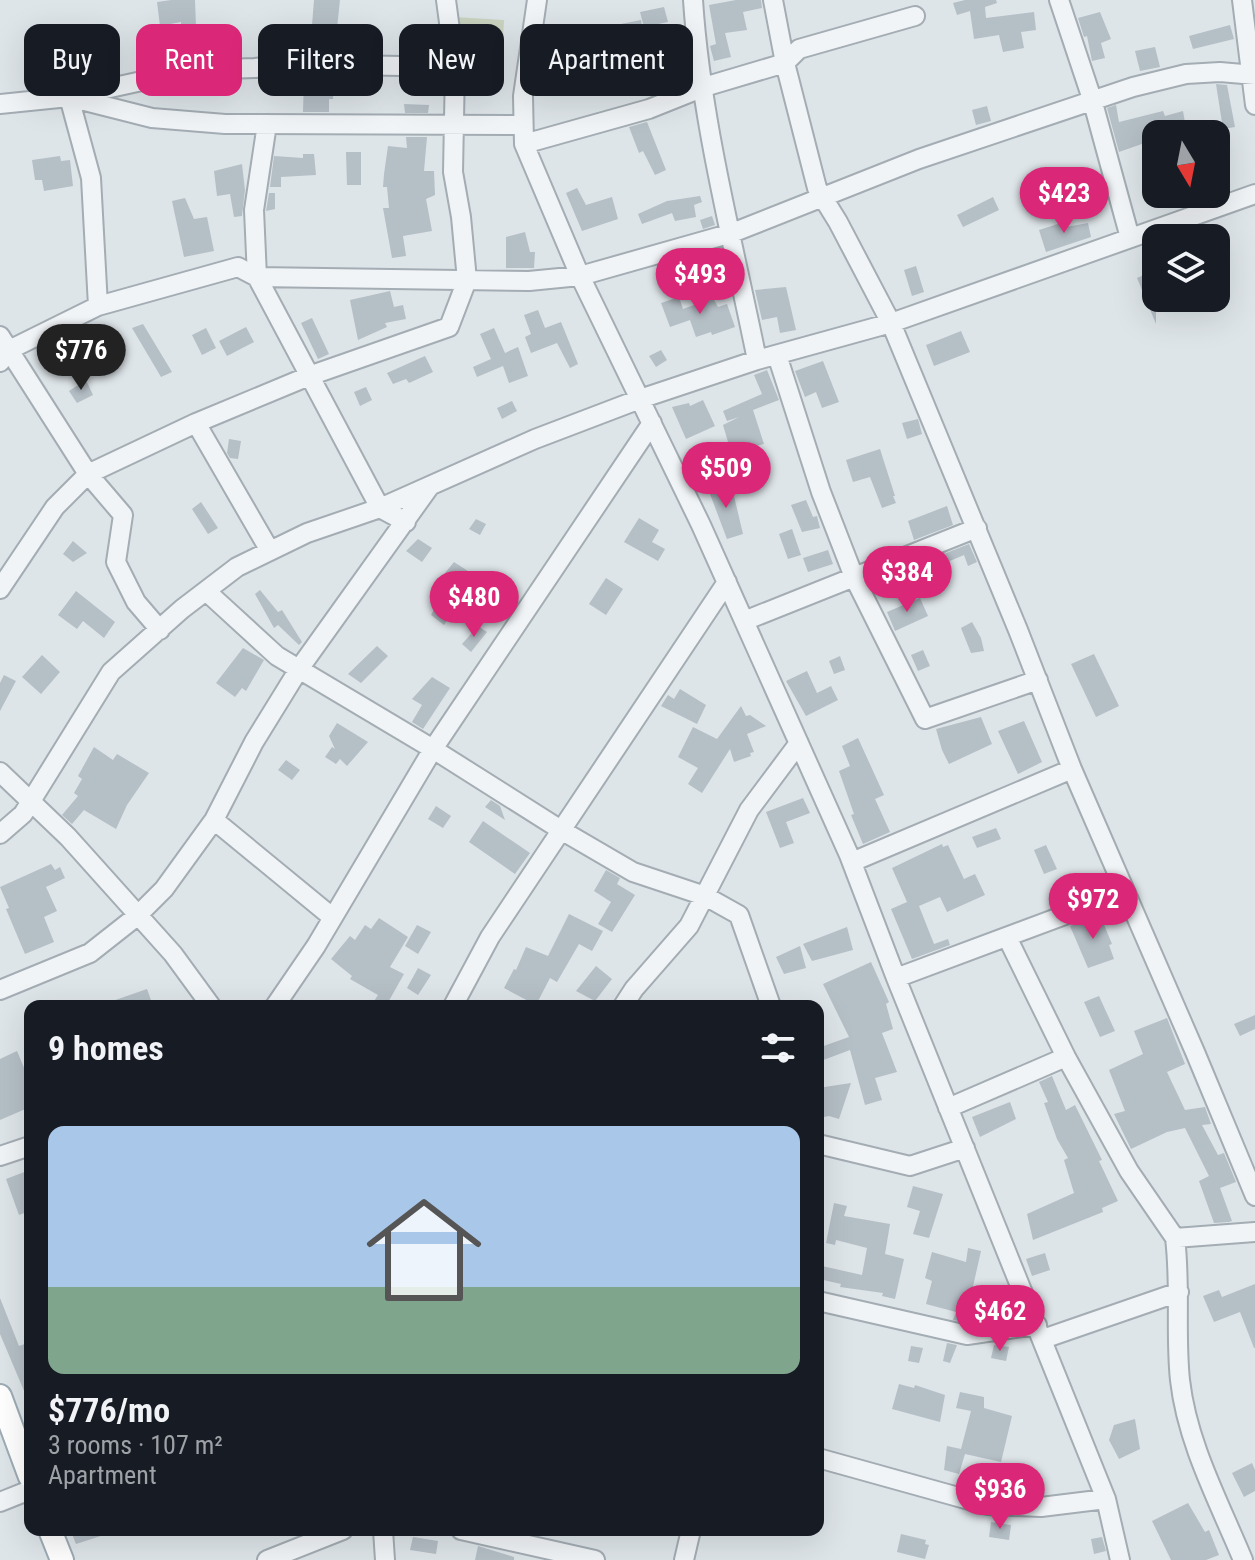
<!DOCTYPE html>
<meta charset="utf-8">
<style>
:root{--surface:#171b24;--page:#20242c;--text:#f1f3f6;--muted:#9ea1a6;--accent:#db2777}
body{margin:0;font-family:"Roboto Condensed",sans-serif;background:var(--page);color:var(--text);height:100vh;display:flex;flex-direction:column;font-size:30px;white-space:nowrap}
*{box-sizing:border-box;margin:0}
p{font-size:26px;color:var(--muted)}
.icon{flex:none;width:44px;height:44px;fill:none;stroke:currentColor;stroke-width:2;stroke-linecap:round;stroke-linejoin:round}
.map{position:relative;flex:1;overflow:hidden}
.details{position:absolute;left:24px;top:1000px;width:800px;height:536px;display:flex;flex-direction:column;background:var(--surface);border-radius:16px;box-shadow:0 8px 32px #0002}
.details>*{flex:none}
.hud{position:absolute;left:24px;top:24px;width:800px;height:72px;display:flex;gap:16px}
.needle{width:52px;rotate:170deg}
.buttons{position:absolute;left:1142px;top:120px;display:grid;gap:16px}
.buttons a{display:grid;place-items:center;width:88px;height:88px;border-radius:16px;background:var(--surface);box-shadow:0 8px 32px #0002;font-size:40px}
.price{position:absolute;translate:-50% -68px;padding:0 18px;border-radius:28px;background:var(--accent);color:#fff;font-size:26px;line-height:52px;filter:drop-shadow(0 2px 4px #0008)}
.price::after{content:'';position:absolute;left:50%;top:48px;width:24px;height:18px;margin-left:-12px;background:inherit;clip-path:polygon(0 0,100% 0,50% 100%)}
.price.active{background:#222;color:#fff}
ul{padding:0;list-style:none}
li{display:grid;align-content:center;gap:16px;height:424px;padding:0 24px}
li span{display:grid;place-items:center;height:248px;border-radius:16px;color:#555}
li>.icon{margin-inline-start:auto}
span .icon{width:144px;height:144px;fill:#fffc;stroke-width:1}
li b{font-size:34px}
h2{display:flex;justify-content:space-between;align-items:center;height:96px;padding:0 24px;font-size:34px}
.chip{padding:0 28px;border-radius:16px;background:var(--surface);box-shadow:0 8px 32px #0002;font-size:28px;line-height:72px}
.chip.active{background:var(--accent);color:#fff}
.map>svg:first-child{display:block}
.green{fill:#c9d3bf}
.building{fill:#b5bfc6}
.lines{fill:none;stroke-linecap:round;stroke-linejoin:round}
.minor-casing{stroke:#a3adb3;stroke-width:22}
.major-casing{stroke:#9dacb5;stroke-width:26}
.minor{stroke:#f1f4f7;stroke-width:18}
.major{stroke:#fff;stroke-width:22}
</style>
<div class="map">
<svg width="1255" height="1560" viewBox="0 0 1255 1560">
<rect width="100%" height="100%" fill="#dee5e9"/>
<path class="green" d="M454 17 504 20 502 56H460Z"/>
<path class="building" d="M171 0H195L196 26H181V22L160 26 157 2Z
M314 0H340L337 28 312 25Z
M736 0H761L762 8 743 12 747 30 725 33 731 57 714 61 710 46 716 44 709 5Z
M965 0H996L997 3 985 7 986 18 1034 12 1036 30 1021 32 1024 48 1003 52 999 35 974 39 970 11 957 15 953 3Z
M664 7 668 22 644 27 640 12Z
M1100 12 1111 39 1101 43 1105 58 1092 61 1087 36 1084 37 1078 18Z
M641 20 647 57 634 59 632 47H623L621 24Z
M1230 25 1234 39 1193 49 1189 36Z
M1155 47 1160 67 1140 71 1135 51Z
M304 80H334L333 99H329V112H303Z
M1216 84 1227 85 1235 127 1223 129Z
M404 104 429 105 428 113H405Z
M1116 105 1119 122 1163 111 1165 116 1183 111 1187 134H1156V139L1119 152 1107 108Z
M987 106 991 121 976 125 972 110Z
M647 122 666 170 655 175 643 151 639 153 629 127Z
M406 137H427L424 171H434L435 195 426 199 432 231 403 236 406 256 392 258 383 208H389L387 187H383L384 174 388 146 407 148Z
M346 152H361V185H347Z
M303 154H314L316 175 281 177V187H270L274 156 303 158Z
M60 156 61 161 70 160 73 186 44 191 42 180H35L32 160Z
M242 164 245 190 242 216 234 217 230 194 217 196 214 171Z
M1052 170 1054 183 1062 182 1065 201 1028 208 1023 190 1042 185 1039 172Z
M577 188 586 205 612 197 618 219 582 231 566 193Z
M269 193H275V209L266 211Z
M700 196 702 202 694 205 696 217 675 221 672 213 642 224 638 214 667 201Z
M993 197 999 210 963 227 957 215Z
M185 198 194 219 207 217 214 251 184 257 172 201Z
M712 216 715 225 703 229 700 220Z
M1064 222 1066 227 1088 223 1091 237 1046 252 1039 230Z
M525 232 530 252H535L534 268H506V237Z
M916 266 924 292 912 296 904 270Z
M1156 270V324L1137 278Z
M786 287 796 330 780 333 777 317 762 320 755 290Z
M390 291 394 307 403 305 406 319 385 323 387 327 358 340 350 300Z
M679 297 683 309 713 298 718 307 727 304 735 327 712 335 711 332 696 337 690 320 670 327 661 303Z
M538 310 545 328 561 322 578 364 570 368 557 343 531 353 525 337 531 334 524 315Z
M312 318 329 354 318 359 301 323Z
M143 324 172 372 161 377 132 328Z
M246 327 254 342 227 356 219 341Z
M206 328 216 348 202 355 192 335Z
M494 328 505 353 518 347 528 376 509 383 503 366 477 377 473 367 491 359 480 334Z
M961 331 970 352 934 366 926 345Z
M661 350 667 360 656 367 649 356Z
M425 356 433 372 409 383 406 379 393 384 387 373Z
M823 361 839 402 822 408 816 392 805 397 795 371Z
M767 370 779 400 753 410 764 444 731 452 723 425 739 417 727 421 723 411 762 394 754 375Z
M86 380 93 395 77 403 69 391Z
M366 387 372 400 360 406 354 392Z
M703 400 715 426 686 439 672 407 689 403 690 406Z
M512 401 517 411 502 419 497 408Z
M918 419 922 434 907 439 902 423Z
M229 439 241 441 238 459 230 458 227 453Z
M880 449 895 496H893L896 503 882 508 870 477 853 482 846 460Z
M725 481 729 497 734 496 743 534 727 539 707 486Z
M806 500 813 517 817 516 820 528 802 532 791 505Z
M201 502 218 528 208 534 192 509Z
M947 506 953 525 914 540 908 521Z
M639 518 659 530 652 542 665 549 658 561 624 542Z
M476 519 486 524 480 535 469 529Z
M792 529 801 555 788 559 779 534Z
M418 539 432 548 422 562 406 551Z
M73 541 87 553 73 562 63 554Z
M969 544 977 562 968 566 964 555 945 563 941 555Z
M828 550 833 564 808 572 803 558Z
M454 562 471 573 462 588 466 591 444 625 431 615 452 578 445 573Z
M606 578 623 589 606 615 589 604Z
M260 590 278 612 282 610 302 642 299 645 278 625 274 628 255 594Z
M76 591 115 622 104 638 83 621 77 629 58 615Z
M920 598 928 616 895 631 887 612Z
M972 622 981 638 984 651 971 653 961 628Z
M478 626 487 632 471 652 462 644Z
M377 646 388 656 361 683 348 674Z
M243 648 264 660 246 691 242 688 235 697 216 683Z
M923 650 930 666 918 671 911 655Z
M1094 654 1119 706 1096 717 1071 664Z
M42 655 60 672 41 694 22 677Z
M840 656 845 670 834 674 829 661Z
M807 671 817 693 831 686 838 700 806 716 786 681Z
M4 675 16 681 0 711V683Z
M432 677 450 688 423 729 412 722 422 705 412 699Z
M680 689 706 705 697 724 661 706 668 695 674 699Z
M741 706 746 716 750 715 766 726 747 734 754 752 750 753 751 756 734 762 730 749 702 793 688 784 698 768 678 757 693 727 717 739Z
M981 717 992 744 949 764 942 750 936 729Z
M1024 721 1042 762 1018 774 998 731Z
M337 723 368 742 347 766 340 759 336 764 325 757 332 747 335 749 329 736Z
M858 738 884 795 875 799 890 832 863 844 851 815 854 814 839 771 850 766 842 746Z
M94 747 113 760 117 754 149 773 127 805 116 829 84 810 72 824 62 815 78 796 74 793 82 779 78 776Z
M286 760 300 770 292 780 278 770Z
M803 798 810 813 786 822 794 843 780 848 766 812Z
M491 800 500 806 505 820 485 807Z
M436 806 451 816 443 828 428 819Z
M483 821 530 853 515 874 469 842Z
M996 828 1001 839 977 848 972 837Z
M942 844 943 847 948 845 964 879 975 874 985 895 947 912 940 897 919 906 934 944 948 939 950 945 912 959 891 909 907 902 892 868Z
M1046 845 1057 869 1044 874 1034 850Z
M51 864 55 870 60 867 65 878 46 887 57 911 44 917 54 942 25 954 6 909 9 908 0 887Z
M606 870 620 878 617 884 635 895 612 932 598 924 611 902 594 891Z
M569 914 603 931 592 951 579 944 557 982 550 978 536 1005 504 988 514 969 516 970 526 947 548 956Z
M1100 915 1112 944 1109 945 1114 959 1088 968 1070 926Z
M379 918 408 937 390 967 404 974 386 1006H371L378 995 350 979 352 976 331 959 350 936 355 940 365 925 371 929Z
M417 925 431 932 418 954 405 946Z
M847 927 853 950 812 961 803 944Z
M800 946 806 968 784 974 776 957Z
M871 962 889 1002 886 1004 893 1029 882 1033 897 1072 875 1078 882 1100 865 1105 850 1050 818 1062V1048L849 1037 823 984Z
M596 966 612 979 595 1001 576 991Z
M418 968 431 975 418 995 407 988Z
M147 989 153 1006H104V1004Z
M1099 996 1115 1031 1100 1037 1084 1002Z
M1255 1015V1029L1240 1036 1234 1024Z
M1167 1018 1185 1064 1167 1072 1185 1110 1205 1107 1211 1124 1202 1125 1218 1155 1224 1153 1236 1182 1220 1188 1232 1221 1229 1222 1214 1223 1199 1181 1209 1176 1185 1128 1167 1132 1131 1149 1114 1114 1125 1111 1109 1070 1143 1054 1134 1031Z
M17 1051 30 1082V1107L0 1120V1059Z
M1052 1076 1066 1110 1075 1105 1102 1160 1099 1161 1118 1201 1102 1208 1103 1212 1033 1240 1027 1214 1074 1193 1064 1160 1068 1158 1057 1139 1044 1103 1048 1102 1039 1082Z
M851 1083 839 1119 829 1116 818 1118V1088Z
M1010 1102 1016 1119 980 1137 972 1117Z
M27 1171 30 1178V1211L19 1215 6 1179Z
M913 1186 943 1194 929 1238 913 1234 920 1211 907 1207Z
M834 1203 847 1206 844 1216 890 1224 885 1254 904 1259 895 1299 882 1296 883 1293 840 1287 841 1284 819 1279 822 1266 862 1275 867 1248 836 1240 835 1245 826 1243Z
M968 1248 981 1251 965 1322 953 1320 956 1312 926 1304 932 1281 925 1278 932 1252 966 1262Z
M1045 1253 1050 1270 1032 1276 1026 1259Z
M1255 1284V1348H1254L1240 1312 1214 1322 1203 1296 1219 1290 1222 1297Z
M0 1298 19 1346 30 1342V1405L0 1334Z
M947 1343 957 1345 950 1363 943 1361Z
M994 1345 1009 1347 1006 1361 991 1358Z
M911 1346 923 1348 919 1363 908 1361Z
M899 1384 914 1388 915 1385 945 1395 940 1422 892 1409Z
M960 1392 984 1397V1408L1012 1416 1001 1462 965 1454 959 1474 944 1470 947 1446 961 1449 971 1411 956 1408Z
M1135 1419 1140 1449 1119 1459 1109 1440 1114 1425Z
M1252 1463 1255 1470V1491L1244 1497 1232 1473Z
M1188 1503 1205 1532 1209 1530 1219 1555 1206 1560H1171L1152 1521Z
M991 1522 1011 1525 1009 1540 989 1537Z
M82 1530H112L113 1532 76 1544 72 1534Z
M901 1534 926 1540 925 1544 929 1545 925 1559 897 1552Z
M413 1537 438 1541 436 1554 410 1550Z
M1102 1537 1106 1551 1094 1554 1091 1539Z
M478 1546 514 1557V1560H475Z"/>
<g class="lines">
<defs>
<path id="minor" d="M537 0 523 96 524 144 580 276 701 525 849 855 896 978 1106 1499 1120 1560
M693 0C701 121 733 241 757 360
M773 0 785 63 817 188 838 222 891 323 1018 630 1072 769 1195 1052 1255 1196
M1059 0 1092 99 1130 238
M1242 0 1255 105
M0 104 69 97 152 118 225 124 522 125
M267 124 254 210 257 277 380 508 406 522
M524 144 649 109 704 87 785 63 799 49 915 16
M98 306 91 178 69 97 192 70 255 68 293 64 455 67
M0 336 88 474 123 515 116 562 136 602 160 630
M777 355 821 492 854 577 925 719 1038 680
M0 362 9 350 98 306 238 267 257 277 529 281 580 276 732 233 919 159 1133 87 1186 74 1220 72 1255 75
M196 423 270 551
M0 589 55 507 88 474 196 423 309 376 449 327 467 280 461 217 453 172 455 67 446 0
M206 591 277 656 433 749 561 830 633 872 705 896 739 915 771 1006
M744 621 977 528
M0 772 68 837 173 954 211 1006
M214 820 332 917
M0 834 23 814 111 672 182 609 237 567 307 533 380 508 535 439 640 399 757 360 891 323 1255 194
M852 862 1072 769
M1007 937 1066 1057 1129 1171 1175 1238
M896 978 1124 893
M0 990 90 953 137 916 164 889 214 820 254 742 299 669 430 486
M275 1006 316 946 433 749 652 423
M453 1006 490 937 727 582
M623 1006 634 989 689 926 749 810 799 743
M948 1108 1066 1057
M818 1144 910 1166 965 1148
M0 1156 30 1146
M818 1301 967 1335 1037 1325
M1043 1339 1179 1292
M818 1458 987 1505 1041 1507 1106 1499
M0 1502 30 1490
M383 1530 385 1560
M461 1530 595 1560
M267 1560 343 1530
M684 1560 691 1530
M1243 1560C1219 1502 1187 1443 1180 1380 1175 1333 1181 1285 1175 1238L1255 1232"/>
<path id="major" d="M0 1396 30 1477
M50 1530 62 1560"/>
</defs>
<use href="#minor" class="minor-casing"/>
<use href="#major" class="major-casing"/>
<use href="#minor" class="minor"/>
<use href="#major" class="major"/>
</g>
</svg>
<div class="buttons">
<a><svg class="needle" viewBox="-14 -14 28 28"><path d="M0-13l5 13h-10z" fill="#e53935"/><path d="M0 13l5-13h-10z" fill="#9ea1a6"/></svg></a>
<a><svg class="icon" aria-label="layers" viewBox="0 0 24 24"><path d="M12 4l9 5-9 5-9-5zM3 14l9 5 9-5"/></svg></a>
</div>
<b class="price" style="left:1064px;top:235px">$423</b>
<b class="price" style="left:700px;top:316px">$493</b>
<b class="price active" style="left:81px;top:392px">$776</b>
<b class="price" style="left:726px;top:510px">$509</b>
<b class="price" style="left:907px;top:614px">$384</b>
<b class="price" style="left:474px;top:639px">$480</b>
<b class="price" style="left:1093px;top:941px">$972</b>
<b class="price" style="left:1000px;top:1353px">$462</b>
<b class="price" style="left:1000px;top:1531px">$936</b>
<div class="hud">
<a class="chip">Buy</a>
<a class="chip active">Rent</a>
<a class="chip">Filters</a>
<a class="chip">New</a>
<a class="chip">Apartment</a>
</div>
<section class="details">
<h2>9 homes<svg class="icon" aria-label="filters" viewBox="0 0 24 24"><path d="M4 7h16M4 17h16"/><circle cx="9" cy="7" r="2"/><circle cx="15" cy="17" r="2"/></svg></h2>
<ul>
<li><span style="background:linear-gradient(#a9c7e8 65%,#7fa58c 0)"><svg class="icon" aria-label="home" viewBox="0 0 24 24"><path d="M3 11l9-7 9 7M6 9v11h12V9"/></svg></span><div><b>$776/mo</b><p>3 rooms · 107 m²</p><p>Apartment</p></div></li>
</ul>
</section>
</div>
